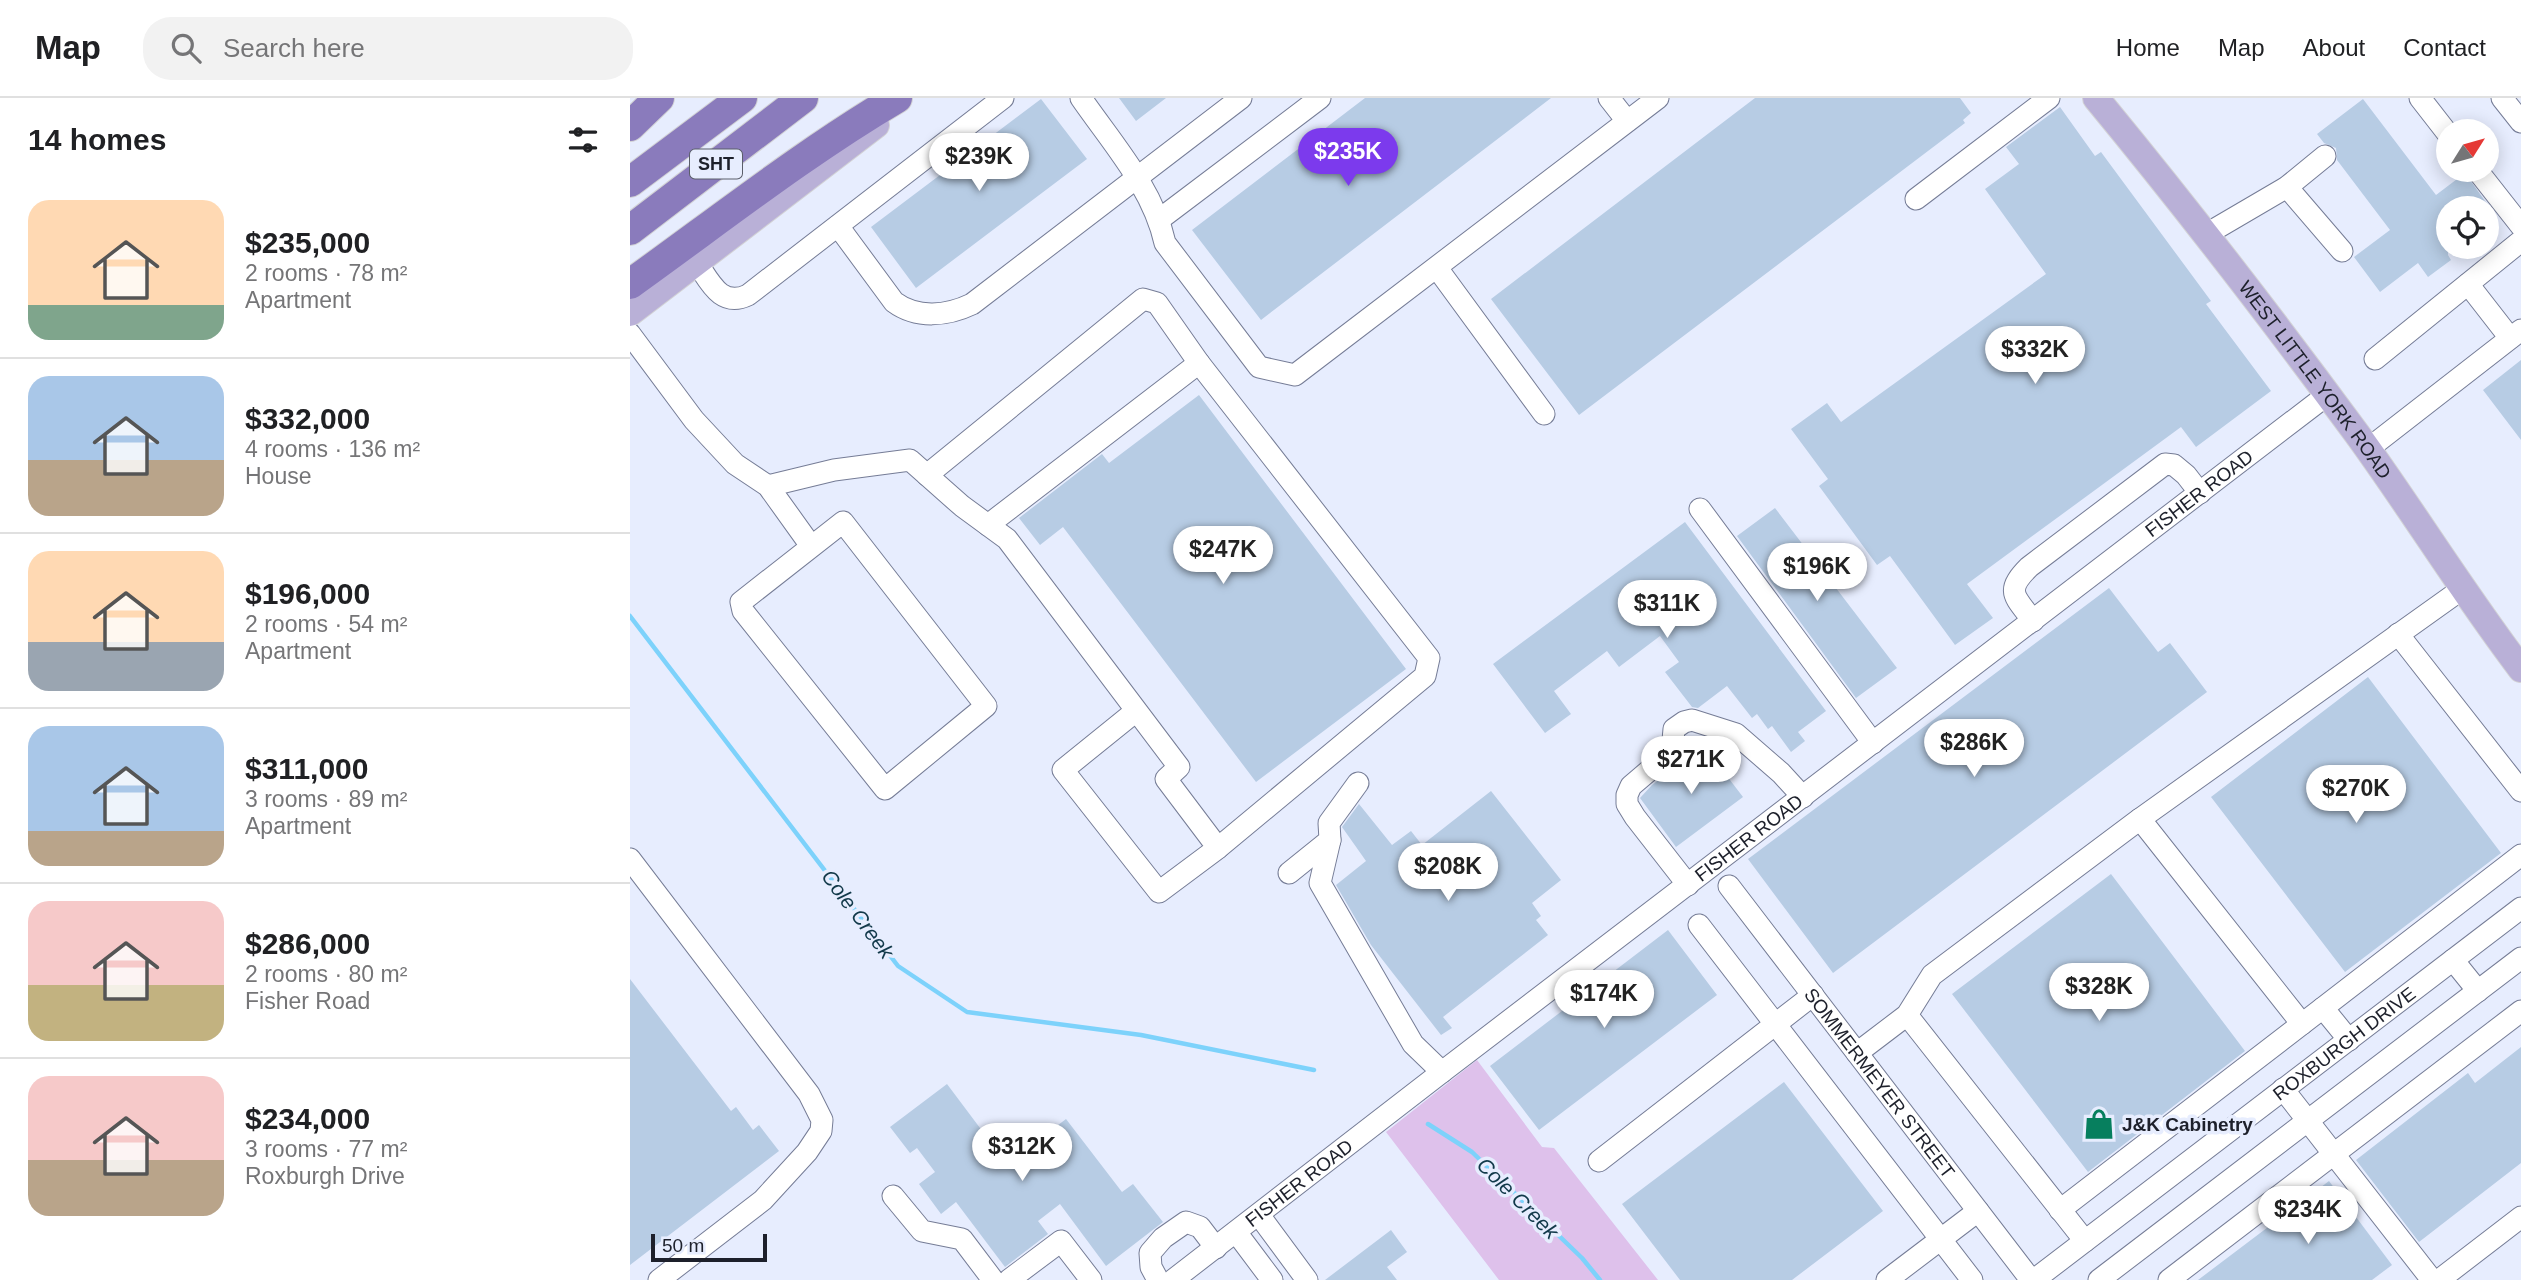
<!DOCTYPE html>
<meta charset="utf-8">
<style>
:root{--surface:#fff;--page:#f2f2f2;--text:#202124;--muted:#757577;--line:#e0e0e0;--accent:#7c3aed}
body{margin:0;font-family:Arial,sans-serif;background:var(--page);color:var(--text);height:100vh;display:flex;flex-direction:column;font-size:26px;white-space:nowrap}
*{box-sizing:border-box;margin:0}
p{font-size:23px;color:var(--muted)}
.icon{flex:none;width:38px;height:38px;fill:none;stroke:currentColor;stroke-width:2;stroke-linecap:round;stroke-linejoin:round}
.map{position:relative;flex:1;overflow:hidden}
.side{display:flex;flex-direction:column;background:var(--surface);width:630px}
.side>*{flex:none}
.needle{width:46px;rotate:53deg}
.tools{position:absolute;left:1806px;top:21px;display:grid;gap:14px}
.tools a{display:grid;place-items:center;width:63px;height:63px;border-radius:50%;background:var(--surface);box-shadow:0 4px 18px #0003;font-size:35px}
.scale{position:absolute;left:21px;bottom:18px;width:116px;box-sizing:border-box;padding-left:7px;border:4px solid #1d202b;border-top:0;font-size:19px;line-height:24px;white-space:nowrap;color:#1d202b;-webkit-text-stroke:5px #e7edfe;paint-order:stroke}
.price{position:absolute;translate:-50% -60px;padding:0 16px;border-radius:24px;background:#fff;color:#222;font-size:23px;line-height:46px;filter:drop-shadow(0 2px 4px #0008)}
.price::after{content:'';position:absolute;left:50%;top:42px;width:21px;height:16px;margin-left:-10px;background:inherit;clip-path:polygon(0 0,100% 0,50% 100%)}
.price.active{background:var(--accent);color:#fff}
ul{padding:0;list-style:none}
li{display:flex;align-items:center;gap:21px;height:175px;padding:0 28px}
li+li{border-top:2px solid var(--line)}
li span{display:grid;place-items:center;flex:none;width:196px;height:140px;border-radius:21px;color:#555}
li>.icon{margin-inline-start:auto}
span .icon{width:84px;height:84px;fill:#fffc;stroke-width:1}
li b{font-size:30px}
h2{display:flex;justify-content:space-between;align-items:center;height:84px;padding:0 28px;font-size:30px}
header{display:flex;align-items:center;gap:42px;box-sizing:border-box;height:98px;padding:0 35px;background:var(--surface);border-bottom:2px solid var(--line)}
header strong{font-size:33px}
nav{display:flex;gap:38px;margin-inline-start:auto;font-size:24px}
.search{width:490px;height:63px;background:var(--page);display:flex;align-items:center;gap:18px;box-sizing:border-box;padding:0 24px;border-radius:28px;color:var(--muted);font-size:26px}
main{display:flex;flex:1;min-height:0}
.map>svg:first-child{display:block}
.green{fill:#dec1eb}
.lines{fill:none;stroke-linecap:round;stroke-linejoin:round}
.stream{stroke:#7dd2fb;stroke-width:4.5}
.building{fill:#b7cce4}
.minor-casing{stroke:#757c96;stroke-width:23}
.major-casing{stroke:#d2d2d5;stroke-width:28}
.highway-casing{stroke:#d2d2d5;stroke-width:32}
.minor{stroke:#fff;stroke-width:21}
.major{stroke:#b9b0d7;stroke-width:26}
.highway{stroke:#8a7bbc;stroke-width:30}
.labels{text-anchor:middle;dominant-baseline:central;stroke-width:7;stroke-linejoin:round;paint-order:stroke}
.shield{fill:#e7edfe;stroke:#5a5e6a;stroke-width:2}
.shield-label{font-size:18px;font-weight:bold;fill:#1d202b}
.street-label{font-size:19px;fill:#1d202b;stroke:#e7edfe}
.poi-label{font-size:19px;font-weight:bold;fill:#1d202b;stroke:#e7edfe;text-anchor:start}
.water-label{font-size:21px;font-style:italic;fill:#12394a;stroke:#e7edfe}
</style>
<header>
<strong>Map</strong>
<div class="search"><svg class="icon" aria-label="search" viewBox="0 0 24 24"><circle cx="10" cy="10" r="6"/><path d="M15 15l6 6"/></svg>Search here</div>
<nav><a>Home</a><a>Map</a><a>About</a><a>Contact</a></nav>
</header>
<main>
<section class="side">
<h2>14 homes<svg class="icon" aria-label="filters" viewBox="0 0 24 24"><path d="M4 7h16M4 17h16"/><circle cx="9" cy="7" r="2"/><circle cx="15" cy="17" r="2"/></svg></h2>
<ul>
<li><span style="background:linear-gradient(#ffd9b3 75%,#7fa58c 0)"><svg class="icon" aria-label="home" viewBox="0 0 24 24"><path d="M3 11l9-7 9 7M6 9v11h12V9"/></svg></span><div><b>$235,000</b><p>2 rooms · 78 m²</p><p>Apartment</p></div></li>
<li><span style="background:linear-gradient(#a9c7e8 60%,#b9a48a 0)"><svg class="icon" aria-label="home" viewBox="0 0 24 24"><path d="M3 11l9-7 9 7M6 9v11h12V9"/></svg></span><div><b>$332,000</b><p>4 rooms · 136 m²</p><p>House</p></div></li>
<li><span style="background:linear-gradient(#ffd9b3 65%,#9aa5b1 0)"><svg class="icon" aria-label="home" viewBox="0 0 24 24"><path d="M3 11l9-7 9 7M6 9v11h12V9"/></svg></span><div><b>$196,000</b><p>2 rooms · 54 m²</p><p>Apartment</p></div></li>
<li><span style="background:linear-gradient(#a9c7e8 75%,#b9a48a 0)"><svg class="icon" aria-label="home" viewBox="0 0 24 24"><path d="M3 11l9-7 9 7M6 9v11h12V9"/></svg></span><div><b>$311,000</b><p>3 rooms · 89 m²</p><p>Apartment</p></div></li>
<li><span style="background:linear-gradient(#f6c9c9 60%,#c2b280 0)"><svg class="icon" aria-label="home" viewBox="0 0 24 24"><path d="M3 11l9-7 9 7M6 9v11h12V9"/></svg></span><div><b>$286,000</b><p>2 rooms · 80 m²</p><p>Fisher Road</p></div></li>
<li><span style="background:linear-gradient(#f6c9c9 60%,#b9a48a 0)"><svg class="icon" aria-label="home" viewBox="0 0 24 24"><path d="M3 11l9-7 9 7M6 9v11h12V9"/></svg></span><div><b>$234,000</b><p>3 rooms · 77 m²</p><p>Roxburgh Drive</p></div></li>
</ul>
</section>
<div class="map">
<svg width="1891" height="1182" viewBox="0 0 1891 1182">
<rect width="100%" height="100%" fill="#e7edfe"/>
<path class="green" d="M847 962 912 1049 924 1050 1028 1182H869L756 1034Z"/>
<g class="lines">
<path class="stream" d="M0 518 268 868 337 914 511 937 684 972
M798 1026 842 1054 952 1160 970 1182"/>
</g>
<path class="building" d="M489 0H536L506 23Z
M735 0H921L631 222 562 132Z
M1125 0H1330L1341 15 1333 22 1335 25 949 317 861 201Z
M411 1 457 61 286 190 241 129Z
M1733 1 1806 97 1835 75 1860 110H1818V157L1821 162 1798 179 1788 165 1750 194 1724 159 1760 132 1707 62 1706 50 1694 45 1687 36Z
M1430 9 1465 58 1471 54 1581 203 1576 206 1641 293 1566 349 1551 329 1337 486 1363 520 1325 547 1260 458 1247 467 1189 388 1198 381 1161 331 1197 305 1211 324 1416 176 1355 91 1389 66 1376 49Z
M1891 262V342L1853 292Z
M569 297 776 571 626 684 433 429 410 447 389 420 472 356 479 365Z
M1145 410 1267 570 1226 600 1107 438Z
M1055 424 1196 613 1168 634 1175 643 1161 654 1142 628 1138 631 1127 616 1122 620 1097 588 1068 610 1062 609 1035 574 1049 564 1030 538 989 569 977 553 924 593 941 616 915 635 863 566Z
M1479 490 1528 554 1540 545 1577 594 1203 875 1118 761Z
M1738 579 1871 755 1715 874 1581 699Z
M1074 648 1113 699 1046 749 1010 700 1022 687Z
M861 693 931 782 902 805 911 818 906 822 918 837 813 919 822 930 811 937 741 847 706 787 736 763 712 729 729 706 762 747 781 733 792 747Z
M1481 776 1615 953 1458 1074 1322 896Z
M1038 832 1087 897 909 1032 860 968Z
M0 881 101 1013 106 1009 123 1032 129 1027 149 1053 0 1167Z
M1891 949V1065L1789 1144 1726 1062 1838 975 1845 985Z
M1154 984 1253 1113 1162 1182H1050L992 1106Z
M317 986 377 1066 436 1021 492 1094 503 1086 533 1124 476 1168 430 1106 408 1123 418 1136 375 1169 326 1104 311 1116 289 1086 305 1074 287 1050 280 1055 260 1029Z
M1699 1083 1762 1167 1742 1182H1568Z
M761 1132 777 1154 757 1169 767 1182H695Z"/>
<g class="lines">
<defs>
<g id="minor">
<path d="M451 0C482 45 523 90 535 145L629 269 665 277 1028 0"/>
<path d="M979 0 997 23"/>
<path d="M1790 0 1818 36"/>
<path d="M1872 0 1891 24"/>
<path d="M1847 72 1891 128"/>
<path d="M1657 89 1712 153"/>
<path d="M1286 101 1419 0"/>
<path d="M530 121 690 0"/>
<path d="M208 128 264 204C287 221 317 218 342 206L611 0"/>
<path d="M1575 137 1657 89 1695 58"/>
<path d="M67 165C80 184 91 210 118 197L373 0"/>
<path d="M807 170 914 316"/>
<path d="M1838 186 1880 240"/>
<path d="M0 236 64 322 105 366 138 388 181 448"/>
<path d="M1745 261 1891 143"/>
<path d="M1738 351 1891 232"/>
<path d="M297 377 513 201 527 205 569 265"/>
<path d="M138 388 204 372 280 362 332 408 377 441 549 669 536 681 588 750 529 794 433 672 506 613"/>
<path d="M1070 411 1243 645"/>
<path d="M213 424 356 608 255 691 113 513 111 504Z"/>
<path d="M358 427 569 265 799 560 795 578 588 750"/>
<path d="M1403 523C1385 498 1374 494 1399 469L1535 366 1544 367 1556 377 1570 395"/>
<path d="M1768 536 1891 693"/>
<path d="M1510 721 1672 926 1891 757"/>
<path d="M700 742 690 785 783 946 812 974"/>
<path d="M0 761 179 996 192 1022 191 1033 177 1054 133 1102 29 1182"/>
<path d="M659 775 700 742 699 725 728 685"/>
<path d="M1058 787 1005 719 997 706V697L1001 688 1042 653 1044 631 1054 624 1062 622 1106 636 1151 675 1173 699"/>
<path id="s1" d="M1099 788 1401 1182"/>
<path d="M1069 827 1342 1182"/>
<path d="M1823 862 1848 893"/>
<path d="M1693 910 1719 942"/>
<path d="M1277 917 1455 1143"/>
<path d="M1227 955 1277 917 1302 877 1510 721 1832 491"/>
<path d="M1653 991 1802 1182"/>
<path d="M969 1063 1183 897"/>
<path d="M263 1098 292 1133 332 1141 363 1182"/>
<path d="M1430 1112 1672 926"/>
<path d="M629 1117 677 1182"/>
<path d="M606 1134 642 1182"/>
<path d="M379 1182 431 1143 461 1182"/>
<path d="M528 1182 521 1169 520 1155 533 1140 556 1124 570 1129 586 1150"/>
<path id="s2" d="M543 1182 812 974 1697 297"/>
<path d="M1257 1182 1348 1113"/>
<path id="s3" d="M1404 1182 1891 810"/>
<path d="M1469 1182 1891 860"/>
<path d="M1539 1182 1891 913"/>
<path d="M1809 1182 1891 1119"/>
</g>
<g id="major">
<path id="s4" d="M1466 0C1556 109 1643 222 1727 336 1783 413 1833 495 1891 571"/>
<path d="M0 215 246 27"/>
</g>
<path id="highway" d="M0 28 29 0
M0 84 112 0
M0 132 173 0
M0 186C88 123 174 55 267 0"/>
</defs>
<use href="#minor" class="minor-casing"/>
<use href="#major" class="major-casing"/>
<use href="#highway" class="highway-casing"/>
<use href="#minor" class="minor"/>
<use href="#major" class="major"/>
<use href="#highway" class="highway"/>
</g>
<defs>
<symbol id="shop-bare" viewBox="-9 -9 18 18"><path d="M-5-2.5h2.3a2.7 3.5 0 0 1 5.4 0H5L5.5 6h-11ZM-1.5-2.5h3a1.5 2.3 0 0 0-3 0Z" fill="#077f5e" stroke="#e7edfe" stroke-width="2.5" paint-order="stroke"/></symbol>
</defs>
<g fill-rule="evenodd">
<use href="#shop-bare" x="1447" y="1004" width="44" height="44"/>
</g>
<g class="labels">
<rect class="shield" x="60" y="51.5" width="52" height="29" rx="5"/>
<g class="shield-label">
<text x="86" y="66">SHT</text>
</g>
<g class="street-label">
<text stroke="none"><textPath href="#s4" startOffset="357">WEST LITTLE YORK ROAD</textPath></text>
<text stroke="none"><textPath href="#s2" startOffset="1293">FISHER ROAD</textPath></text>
<text stroke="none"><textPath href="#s2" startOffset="726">FISHER ROAD</textPath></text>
<text stroke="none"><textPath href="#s3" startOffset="390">ROXBURGH DRIVE</textPath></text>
<text stroke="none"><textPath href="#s1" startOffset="248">SOMMERMEYER STREET</textPath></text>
<text stroke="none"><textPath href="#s2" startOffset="159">FISHER ROAD</textPath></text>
</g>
<g class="poi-label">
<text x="1492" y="1026">J&amp;K Cabinetry</text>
</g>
<g class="water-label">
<text transform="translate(228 816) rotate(53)">Cole Creek</text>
<text transform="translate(888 1100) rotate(45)">Cole Creek</text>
</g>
</g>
</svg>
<div class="tools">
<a><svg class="needle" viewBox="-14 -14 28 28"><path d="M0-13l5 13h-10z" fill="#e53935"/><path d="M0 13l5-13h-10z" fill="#757577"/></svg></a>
<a><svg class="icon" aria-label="locate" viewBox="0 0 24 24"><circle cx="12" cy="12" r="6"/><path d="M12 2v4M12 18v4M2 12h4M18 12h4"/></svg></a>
</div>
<div class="scale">50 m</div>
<b class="price active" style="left:718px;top:90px">$235K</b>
<b class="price" style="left:349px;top:95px">$239K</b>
<b class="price" style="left:1405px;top:288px">$332K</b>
<b class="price" style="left:593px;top:488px">$247K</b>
<b class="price" style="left:1187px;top:505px">$196K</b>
<b class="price" style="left:1037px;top:542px">$311K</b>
<b class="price" style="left:1344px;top:681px">$286K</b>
<b class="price" style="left:1061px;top:698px">$271K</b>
<b class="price" style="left:1726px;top:727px">$270K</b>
<b class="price" style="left:818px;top:805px">$208K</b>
<b class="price" style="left:1469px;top:925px">$328K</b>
<b class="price" style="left:974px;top:932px">$174K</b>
<b class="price" style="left:392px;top:1085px">$312K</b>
<b class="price" style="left:1678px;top:1148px">$234K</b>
</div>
</main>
